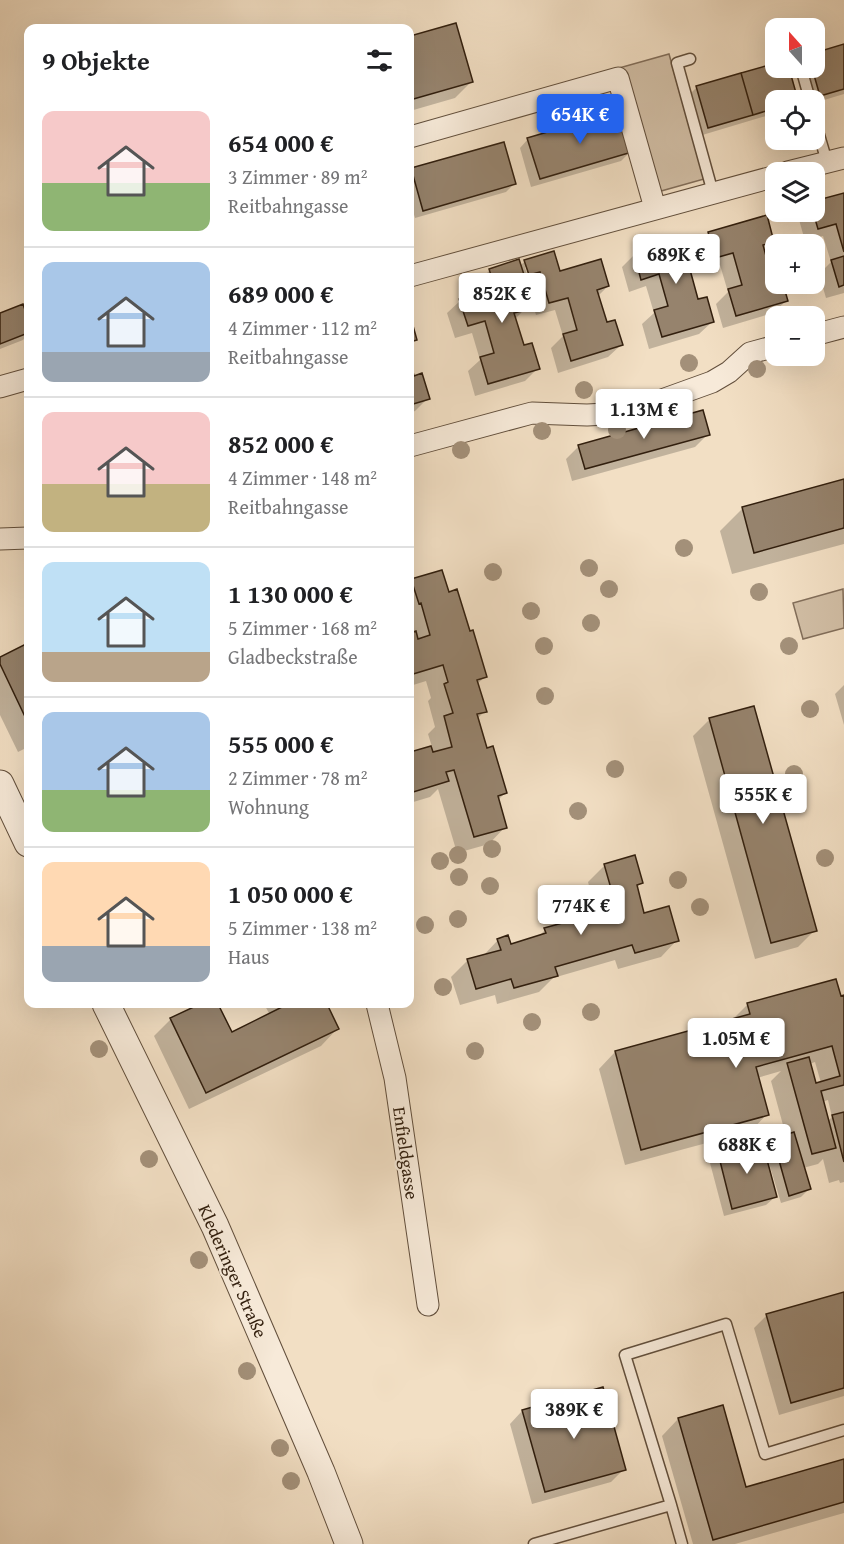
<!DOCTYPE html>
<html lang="de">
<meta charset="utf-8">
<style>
:root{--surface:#fff;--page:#f6f6f6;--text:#202124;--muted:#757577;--line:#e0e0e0;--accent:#2563eb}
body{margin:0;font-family:"Gentium Book Plus",serif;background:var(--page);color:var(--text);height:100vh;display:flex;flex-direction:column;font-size:22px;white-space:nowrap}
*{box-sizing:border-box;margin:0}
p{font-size:20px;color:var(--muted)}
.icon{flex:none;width:33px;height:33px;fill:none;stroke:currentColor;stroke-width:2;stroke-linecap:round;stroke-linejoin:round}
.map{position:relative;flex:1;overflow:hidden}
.side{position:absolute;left:24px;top:24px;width:390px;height:984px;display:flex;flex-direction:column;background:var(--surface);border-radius:12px;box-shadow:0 6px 24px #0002}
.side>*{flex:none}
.needle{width:39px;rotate:339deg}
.tools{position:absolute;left:765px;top:18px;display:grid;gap:12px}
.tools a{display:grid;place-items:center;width:60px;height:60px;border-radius:12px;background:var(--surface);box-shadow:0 6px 24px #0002;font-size:30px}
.price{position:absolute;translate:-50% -51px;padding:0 14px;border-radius:6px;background:#fff;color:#222;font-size:20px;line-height:39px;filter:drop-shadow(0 2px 3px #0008)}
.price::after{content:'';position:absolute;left:50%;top:36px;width:18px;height:14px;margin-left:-9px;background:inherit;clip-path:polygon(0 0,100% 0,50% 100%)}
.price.selected{background:var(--accent);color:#fff}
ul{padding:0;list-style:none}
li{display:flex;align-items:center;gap:18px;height:150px;padding:0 18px}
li+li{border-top:2px solid var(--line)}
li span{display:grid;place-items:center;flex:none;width:168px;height:120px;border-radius:12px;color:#555}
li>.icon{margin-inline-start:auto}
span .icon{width:72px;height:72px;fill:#fffc;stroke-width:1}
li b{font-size:26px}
h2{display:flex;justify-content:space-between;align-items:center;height:72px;padding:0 18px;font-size:26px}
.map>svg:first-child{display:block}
.green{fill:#d1bea5;stroke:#826e5a;stroke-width:1.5}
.shadow{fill:#0003;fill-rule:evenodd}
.building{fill:#96836d;stroke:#321f0e;stroke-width:1.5}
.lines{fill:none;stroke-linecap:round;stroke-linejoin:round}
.service-casing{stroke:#624f3c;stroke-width:13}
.minor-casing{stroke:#624f3c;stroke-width:23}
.tertiary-casing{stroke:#624f3c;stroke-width:29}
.service{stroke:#f7ead9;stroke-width:10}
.minor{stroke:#f7ead9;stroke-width:21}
.tertiary{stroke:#f7ead9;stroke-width:27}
.tree{fill:#a39079}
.labels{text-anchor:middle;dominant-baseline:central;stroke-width:4.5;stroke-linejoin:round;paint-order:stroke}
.street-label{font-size:18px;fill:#321f0e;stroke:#f7ead9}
</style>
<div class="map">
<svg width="844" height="1544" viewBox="0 0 844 1544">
<rect width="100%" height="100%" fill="#f2dfc4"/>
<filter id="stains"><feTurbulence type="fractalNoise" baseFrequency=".00333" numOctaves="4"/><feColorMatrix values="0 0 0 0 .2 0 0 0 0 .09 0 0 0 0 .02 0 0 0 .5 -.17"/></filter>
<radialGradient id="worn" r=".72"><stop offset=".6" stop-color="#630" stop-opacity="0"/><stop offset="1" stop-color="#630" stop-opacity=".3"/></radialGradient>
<path class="green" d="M669 54 704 179 654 193 619 68Z
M843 589 844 628 803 639 793 603Z"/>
<path class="shadow" d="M455 25 471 82 455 98 410 111V37Z
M844 46V94L814 103 802 68H814Z
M776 65V68H787L797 100H776V113L699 136 688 96 696 88Z
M528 139 630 152 621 161 531 187 520 148Z
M412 170 514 184 506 192 415 218 410 201V172Z
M844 194V293L826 298 819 274 831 262 823 236 805 241 798 216 803 212H814Z
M709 233 772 241 763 251 771 280 776 284H781L786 301 773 313 723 328 716 304 728 292 720 265 702 270 700 261 689 272 697 301 712 322 699 334 649 349 642 324 654 313 646 286 629 292 622 267 635 254 695 247Z
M525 261 559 273 608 286 598 296 606 324 621 345 608 357 558 373 551 348 563 336 555 310 536 315 527 284 518 287 525 309 515 319 523 347 538 368 525 381 475 396 468 371 480 360 472 333 455 338 447 313 460 301 480 294 477 283 490 270 520 266ZM525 267H528L532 282 529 283Z
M22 306 28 324V334L23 340 0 349V315Z
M410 365 413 378 428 398 415 411 410 413Z
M708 434 695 447 572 481 566 459 579 446Z
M844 481V544L732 574 720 531 742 509Z
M412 580 448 594 485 677 477 684 485 711 477 719 486 749 505 793 497 801 505 827 489 844 457 853 438 789 430 797 410 803V754L432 747 428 734 435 727 428 701 431 698 426 681 410 686V583Z
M28 645V747L18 752 0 715V659Z
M844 685V725L835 694Z
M753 707 815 930 798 947 755 959 693 736 709 720Z
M605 865 641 883 636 888 643 915 677 940 661 957 618 969 615 960 553 978 539 992 497 1004 495 995 460 1005 451 977 468 960 482 957 498 940 509 946 538 937 545 930 602 914 599 906 595 907 588 882Z
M844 997V1182L840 1183 839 1180 829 1183 823 1159 818 1164 803 1168 809 1189 801 1197 781 1203 768 1160H765L775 1197 766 1205 724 1216 710 1163 718 1154 763 1151 774 1140 786 1136 771 1081 781 1071 757 1078 767 1114 751 1131 625 1165 599 1069 615 1052 731 1021 748 1004ZM815 1062 821 1083 815 1084 809 1064ZM828 1100 832 1117 827 1122 822 1102Z
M203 1004H216L231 1034 270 1015 264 1004H325L337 1029 321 1046 189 1109 154 1036 171 1019Z
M844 1293V1396L779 1415 754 1328 767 1315Z
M522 1411 624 1469 611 1482 532 1504 510 1424Z
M678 1419 745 1489 844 1461V1513L735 1544H693L662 1436Z"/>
<path class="building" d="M456 23 473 82 410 100V36Z
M844 44V89L820 96 812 68H814V53Z
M776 63V68H789L798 100H776V108L753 115 741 73Z
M741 73 753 115 708 128 696 86Z
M619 111 632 152 540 179 527 138Z
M504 142 516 184 423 211 411 168Z
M844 193V252L836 224 818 229 813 212 814 201Z
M767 215 774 242 763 245 772 278 776 277V284H783L788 301 736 316 728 289 742 285 733 253 715 258 708 232Z
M693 236 700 263 689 266 698 299 707 297 714 322 662 337 654 310 668 306 659 274 641 280 634 253Z
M554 251 560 271 601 259 609 286 597 290 607 322 615 320 623 345 571 361 563 334 577 330 568 298 549 303 540 272 529 275 524 260Z
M844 256V285L839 287 831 260Z
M519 259 526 281 518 283 526 310 514 313 524 345 532 343 540 369 488 384 480 357 494 353 485 321 468 326 459 299 495 288 489 269Z
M23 304 28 319V333L0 344V313Z
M410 315 417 340 410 342Z
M410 359 414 376 422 373 430 399 410 405Z
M703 410 710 435 585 469 578 445Z
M844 479V528L754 553 742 507Z
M442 570 449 592 457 589 470 631 473 630 487 677 477 680 487 712 477 714 487 748 493 746 507 793 498 796 507 828 474 837 454 770 446 772 449 781 410 793V752L431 746 433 752 452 747 444 716 453 713 444 684 448 682 443 665 410 675V633L416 631 418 639 430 635 421 603 419 604 411 579Z
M28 643V723L0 664V657Z
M754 706 817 931 771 943 709 718Z
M635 855 643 883 637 885 644 913 669 906 679 941 635 953 632 945 555 967 558 976 514 988 511 979 476 989 467 959 501 950 497 939 508 935 511 944 546 933 544 928 621 907 616 890 612 892 604 864Z
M836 979 841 996 844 995V1085L821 1091 836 1148 812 1154 787 1063 809 1057 816 1083 840 1076 832 1046 756 1067 769 1115 641 1150 615 1051 750 1014 747 1003Z
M200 1004H218L232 1032 288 1004H327L339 1029 206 1093 170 1018Z
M844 1112V1162L832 1115Z
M794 1132 811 1189 789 1196 773 1139Z
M762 1141 777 1197 732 1209 718 1153Z
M844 1292V1388L791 1403 766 1314Z
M603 1387 626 1470 545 1492 522 1410Z
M723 1405 746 1487 844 1459V1502L713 1540 678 1418Z"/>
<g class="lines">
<defs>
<path id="service" d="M786 28H790
M772 33 776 32
M690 59 677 63 713 193
M801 68 810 100
M814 118 827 162
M671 1505 682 1544
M534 1544 671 1505 625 1355 726 1324 765 1454 844 1430"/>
<path id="minor" d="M410 137 618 78 655 208
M788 172 844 158
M410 276 776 176
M814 335 844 327
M0 387 28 379
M410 446 532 413 587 415 626 413 712 382 729 372 750 353 776 346
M0 539 28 538
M377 1004 395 1078 428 1305"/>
<path id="tertiary" d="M0 784 28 843
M106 1004 215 1226 321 1472 349 1544"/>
</defs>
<use href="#service" class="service-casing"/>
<use href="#minor" class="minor-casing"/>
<use href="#tertiary" class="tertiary-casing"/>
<use href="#service" class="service"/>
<use href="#minor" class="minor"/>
<use href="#tertiary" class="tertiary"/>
</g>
<g class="tree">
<circle cx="689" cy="363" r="9"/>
<circle cx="757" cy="369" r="9"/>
<circle cx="584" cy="390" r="9"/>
<circle cx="617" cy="430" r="9"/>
<circle cx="542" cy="431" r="9"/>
<circle cx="461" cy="450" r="9"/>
<circle cx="684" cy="548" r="9"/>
<circle cx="589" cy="568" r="9"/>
<circle cx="493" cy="572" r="9"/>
<circle cx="609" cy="589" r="9"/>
<circle cx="759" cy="592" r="9"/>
<circle cx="531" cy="611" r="9"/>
<circle cx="591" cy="623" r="9"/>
<circle cx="544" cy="646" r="9"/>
<circle cx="789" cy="646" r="9"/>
<circle cx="545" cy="696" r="9"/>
<circle cx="810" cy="709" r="9"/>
<circle cx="615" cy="769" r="9"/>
<circle cx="794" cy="774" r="9"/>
<circle cx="578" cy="811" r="9"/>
<circle cx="492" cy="849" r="9"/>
<circle cx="458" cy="855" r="9"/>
<circle cx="825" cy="858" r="9"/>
<circle cx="440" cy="861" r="9"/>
<circle cx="459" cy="877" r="9"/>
<circle cx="678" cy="880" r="9"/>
<circle cx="490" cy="886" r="9"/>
<circle cx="700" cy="907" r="9"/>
<circle cx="458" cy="919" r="9"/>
<circle cx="425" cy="925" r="9"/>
<circle cx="443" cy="987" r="9"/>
<circle cx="591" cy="1012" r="9"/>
<circle cx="532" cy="1022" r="9"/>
<circle cx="99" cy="1049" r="9"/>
<circle cx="475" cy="1051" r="9"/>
<circle cx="149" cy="1159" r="9"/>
<circle cx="199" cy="1260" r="9"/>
<circle cx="247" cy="1371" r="9"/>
<circle cx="280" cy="1448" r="9"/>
<circle cx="291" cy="1481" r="9"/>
</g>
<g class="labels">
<g class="street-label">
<text transform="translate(406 1153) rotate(82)">Enfieldgasse</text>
<text transform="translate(233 1271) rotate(66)">Klederinger Straße</text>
</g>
</g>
<rect width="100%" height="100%" filter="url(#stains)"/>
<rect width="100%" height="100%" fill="url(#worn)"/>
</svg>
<div class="tools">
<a><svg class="needle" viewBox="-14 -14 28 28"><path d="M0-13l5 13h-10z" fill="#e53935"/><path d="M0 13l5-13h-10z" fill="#757577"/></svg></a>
<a><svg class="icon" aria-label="locate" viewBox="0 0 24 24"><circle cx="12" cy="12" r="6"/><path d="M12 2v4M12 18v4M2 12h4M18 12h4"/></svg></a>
<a><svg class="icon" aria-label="layers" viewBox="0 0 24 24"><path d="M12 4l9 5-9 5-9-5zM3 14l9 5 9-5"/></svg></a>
<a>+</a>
<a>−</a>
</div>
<b class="price selected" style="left:580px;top:145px">654K €</b>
<b class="price" style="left:676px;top:285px">689K €</b>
<b class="price" style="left:502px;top:324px">852K €</b>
<b class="price" style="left:644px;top:440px">1.13M €</b>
<b class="price" style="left:763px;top:825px">555K €</b>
<b class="price" style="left:581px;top:936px">774K €</b>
<b class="price" style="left:736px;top:1069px">1.05M €</b>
<b class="price" style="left:747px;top:1175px">688K €</b>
<b class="price" style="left:574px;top:1440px">389K €</b>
<section class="side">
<h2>9 Objekte<svg class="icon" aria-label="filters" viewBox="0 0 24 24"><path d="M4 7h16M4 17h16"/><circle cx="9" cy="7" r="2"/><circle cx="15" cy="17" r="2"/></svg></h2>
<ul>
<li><span style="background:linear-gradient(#f6c9c9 60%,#8fb573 0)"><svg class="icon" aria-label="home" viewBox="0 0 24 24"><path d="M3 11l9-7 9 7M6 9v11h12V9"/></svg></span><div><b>654 000 €</b><p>3 Zimmer · 89 m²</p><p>Reitbahngasse</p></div></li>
<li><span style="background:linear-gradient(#a9c7e8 75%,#9aa5b1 0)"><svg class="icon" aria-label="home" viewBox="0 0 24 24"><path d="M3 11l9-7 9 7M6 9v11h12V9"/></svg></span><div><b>689 000 €</b><p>4 Zimmer · 112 m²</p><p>Reitbahngasse</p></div></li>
<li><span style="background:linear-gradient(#f6c9c9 60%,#c2b280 0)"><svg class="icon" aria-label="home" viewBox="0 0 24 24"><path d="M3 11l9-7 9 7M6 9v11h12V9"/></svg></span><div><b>852 000 €</b><p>4 Zimmer · 148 m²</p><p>Reitbahngasse</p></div></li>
<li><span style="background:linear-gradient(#bfe0f5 75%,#b9a48a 0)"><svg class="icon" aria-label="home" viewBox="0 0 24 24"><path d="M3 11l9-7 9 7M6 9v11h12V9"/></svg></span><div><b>1 130 000 €</b><p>5 Zimmer · 168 m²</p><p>Gladbeckstraße</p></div></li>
<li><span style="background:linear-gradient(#a9c7e8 65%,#8fb573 0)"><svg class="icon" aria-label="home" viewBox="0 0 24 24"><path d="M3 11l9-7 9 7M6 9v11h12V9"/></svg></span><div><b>555 000 €</b><p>2 Zimmer · 78 m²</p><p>Wohnung</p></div></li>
<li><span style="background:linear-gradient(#ffd9b3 70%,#9aa5b1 0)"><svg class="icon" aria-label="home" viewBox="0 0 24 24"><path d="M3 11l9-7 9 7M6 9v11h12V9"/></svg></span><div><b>1 050 000 €</b><p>5 Zimmer · 138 m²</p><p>Haus</p></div></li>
</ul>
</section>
</div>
